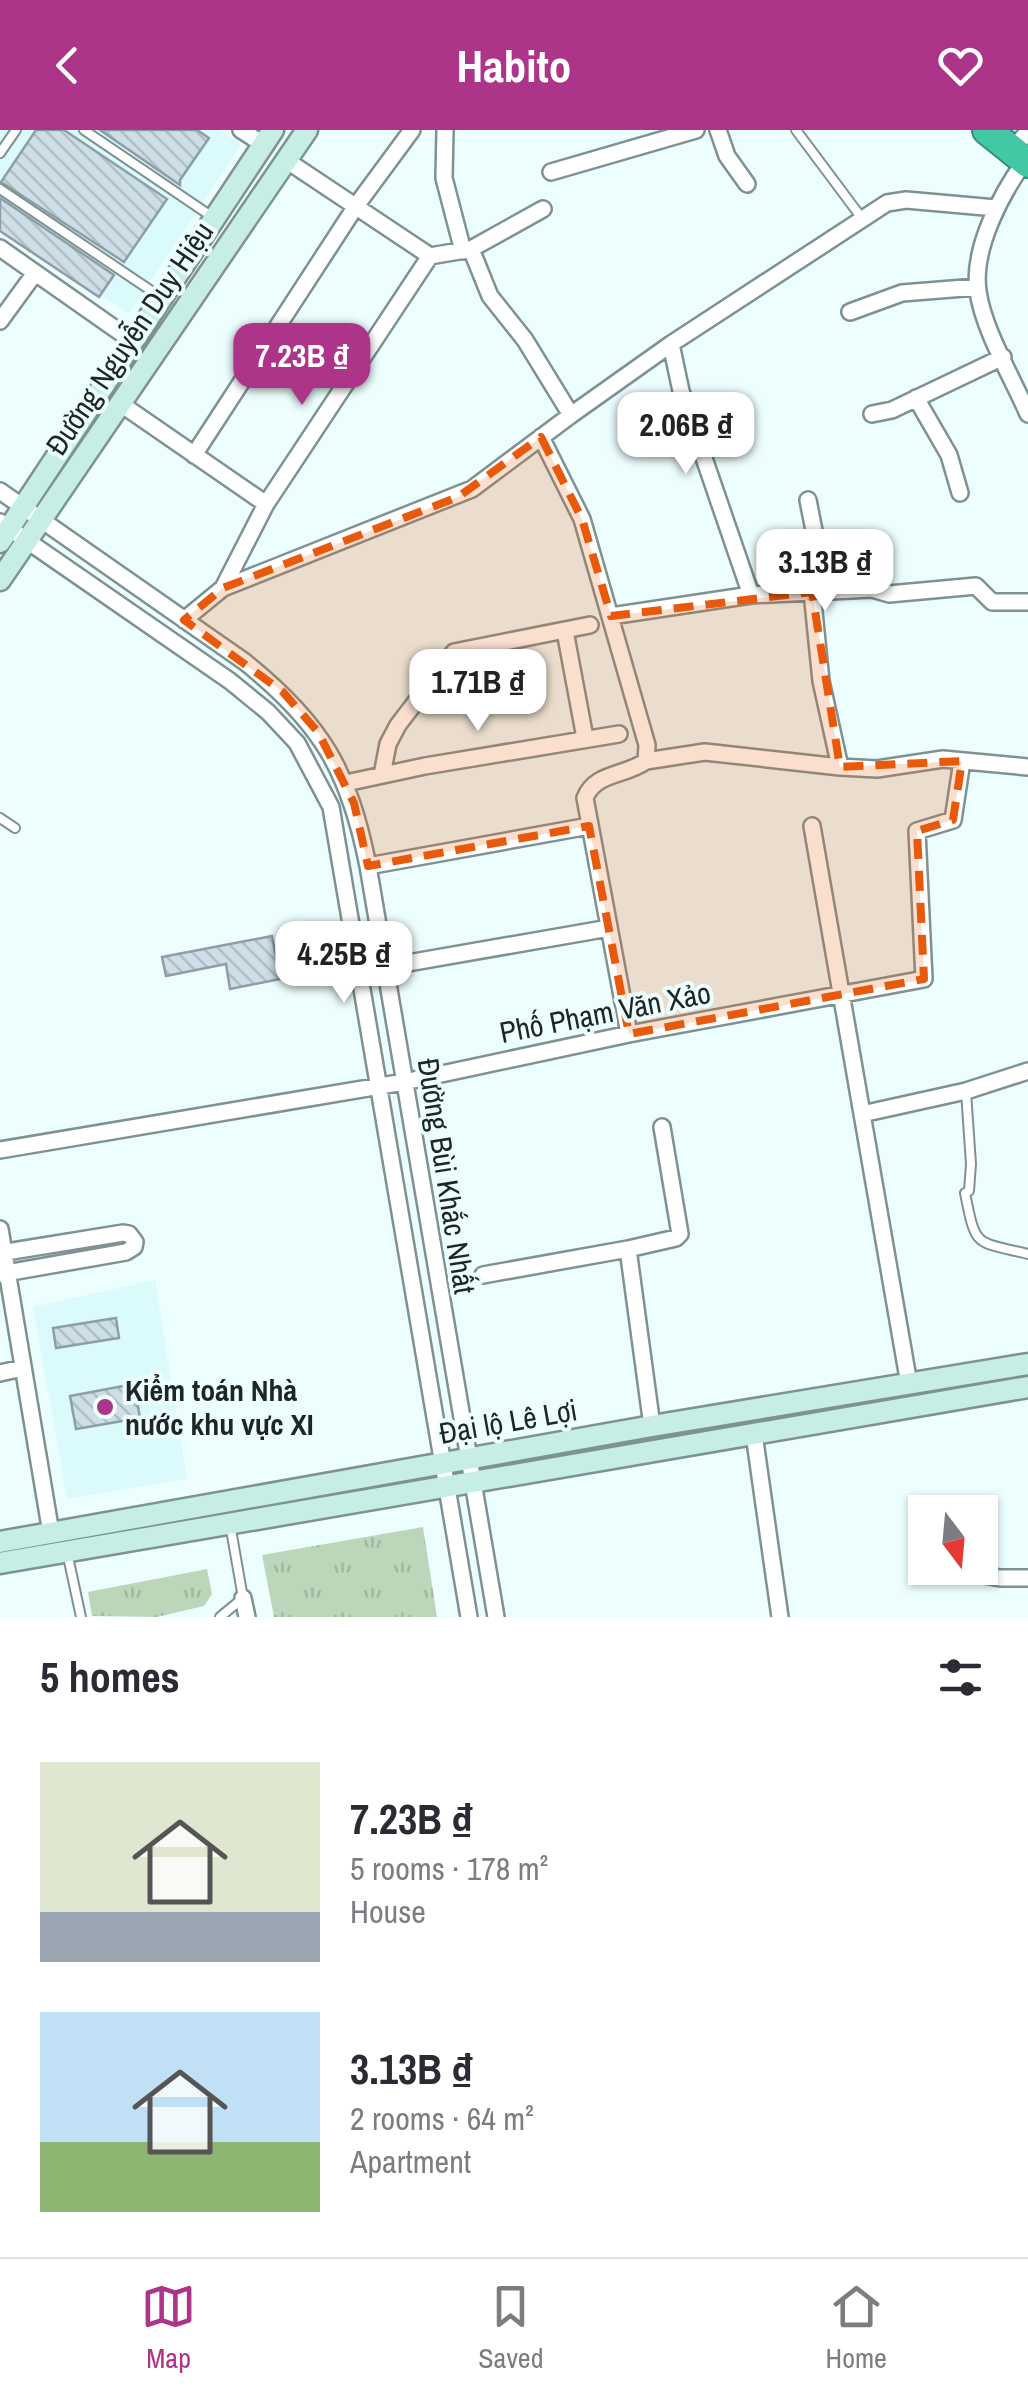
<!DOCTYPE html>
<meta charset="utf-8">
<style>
:root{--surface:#fff;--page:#f7f7f7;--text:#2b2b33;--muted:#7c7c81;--line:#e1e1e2;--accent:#ac3489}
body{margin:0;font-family:"Archivo Narrow",sans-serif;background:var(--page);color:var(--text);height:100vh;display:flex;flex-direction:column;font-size:38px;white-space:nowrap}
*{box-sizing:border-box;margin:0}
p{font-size:32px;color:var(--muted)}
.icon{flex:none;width:55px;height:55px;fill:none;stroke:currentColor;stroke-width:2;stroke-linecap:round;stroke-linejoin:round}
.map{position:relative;height:1487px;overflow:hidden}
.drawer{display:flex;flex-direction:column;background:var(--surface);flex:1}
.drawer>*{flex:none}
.needle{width:65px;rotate:164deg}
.tools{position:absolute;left:908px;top:1365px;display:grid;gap:20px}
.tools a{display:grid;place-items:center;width:90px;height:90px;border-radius:0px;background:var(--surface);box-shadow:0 2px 8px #0004;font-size:50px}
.price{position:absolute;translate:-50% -85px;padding:0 22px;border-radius:20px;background:#fff;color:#222;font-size:32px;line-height:65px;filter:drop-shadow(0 2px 5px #0008)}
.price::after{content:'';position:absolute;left:50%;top:60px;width:30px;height:22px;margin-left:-15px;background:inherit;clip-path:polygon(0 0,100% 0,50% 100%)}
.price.current{background:var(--accent);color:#fff}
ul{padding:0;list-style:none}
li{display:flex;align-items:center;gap:30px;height:250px;padding:0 40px}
li span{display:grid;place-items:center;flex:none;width:280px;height:200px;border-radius:0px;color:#555}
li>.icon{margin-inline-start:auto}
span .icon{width:120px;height:120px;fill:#fffc;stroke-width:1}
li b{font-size:42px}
h2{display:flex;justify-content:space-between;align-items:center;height:120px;padding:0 40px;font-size:42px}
header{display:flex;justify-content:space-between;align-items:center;height:130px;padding:0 40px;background:var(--accent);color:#fff;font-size:45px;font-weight:700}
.tabs{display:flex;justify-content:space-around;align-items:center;height:140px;border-top:2px solid var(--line);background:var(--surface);font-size:28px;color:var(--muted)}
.tabs a{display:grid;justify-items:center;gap:5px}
.tabs .current{color:var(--accent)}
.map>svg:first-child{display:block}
.built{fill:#dbfafb}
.grass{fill:url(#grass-tufts)}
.building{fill:url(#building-back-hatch);stroke:#8e9ea6;stroke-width:2.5}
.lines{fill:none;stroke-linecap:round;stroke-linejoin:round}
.lane-casing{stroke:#7f9293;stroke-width:12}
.street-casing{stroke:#7f9293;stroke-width:20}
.secondary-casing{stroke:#7f9293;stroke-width:25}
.highway-casing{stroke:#358f79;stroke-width:32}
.lane{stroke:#fff;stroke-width:8}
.street{stroke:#fff;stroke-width:15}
.secondary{stroke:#c6eee4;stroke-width:20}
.highway{stroke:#42c8a5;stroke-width:28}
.marked{fill:#e8590c;fill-opacity:0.2;stroke:#e8590c;stroke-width:8;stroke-dasharray:20 12;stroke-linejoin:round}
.poi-dot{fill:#ac3489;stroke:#edfefe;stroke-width:4}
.labels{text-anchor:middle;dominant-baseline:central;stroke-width:8;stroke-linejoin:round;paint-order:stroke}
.street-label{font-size:30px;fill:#1e2526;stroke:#edfefe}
.poi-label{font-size:30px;font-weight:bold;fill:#1e2526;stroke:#edfefe;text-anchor:start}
</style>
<header><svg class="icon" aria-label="back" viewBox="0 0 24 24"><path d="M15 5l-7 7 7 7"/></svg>Habito<svg class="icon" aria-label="heart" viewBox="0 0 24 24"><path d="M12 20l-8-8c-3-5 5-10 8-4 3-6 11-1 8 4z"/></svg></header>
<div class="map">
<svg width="1028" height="1487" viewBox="0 0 1028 1487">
<defs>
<pattern id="grass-tufts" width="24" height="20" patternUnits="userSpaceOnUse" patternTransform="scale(2.5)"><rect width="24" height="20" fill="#bcd6ba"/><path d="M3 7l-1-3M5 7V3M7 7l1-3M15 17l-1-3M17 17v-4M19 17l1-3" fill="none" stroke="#a1b8a0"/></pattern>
<pattern id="building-back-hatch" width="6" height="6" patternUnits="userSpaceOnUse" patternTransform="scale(2.5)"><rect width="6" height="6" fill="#cddee7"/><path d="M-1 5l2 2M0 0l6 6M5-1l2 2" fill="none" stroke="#b0bec6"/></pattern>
</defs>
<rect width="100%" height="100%" fill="#edfefe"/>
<path class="built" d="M0 0H220L241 15 129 184 0 99Z
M155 1150 187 1349 67 1369 33 1177Z"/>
<path class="grass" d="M423 1397 437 1487H274L262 1425Z
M207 1439 212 1464 204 1476 157 1487 92 1486 88 1462Z"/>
<path class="building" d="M36 0H64L167 69 124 132 1 52Z
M100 0H197L209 8 180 50V55Z
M0 68 114 145 99 167 0 101Z
M272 806 280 849 230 859 226 834 166 846 162 827Z
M116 1188 119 1208 56 1218 53 1198Z
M134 1254 140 1288 76 1299 70 1266Z"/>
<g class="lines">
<defs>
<path id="lane" d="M84 0 211 86
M796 0 861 87
M0 23 16 0
M0 59 159 166
M0 688 15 698
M966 962 971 1034 969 1061 965 1063C976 1118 974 1111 1028 1124
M67 1422 81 1487
M220 1487 243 1468 230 1394"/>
<path id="street" d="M241 0 263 14
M445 0 444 48 463 121
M718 0 727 26 747 54
M1011 20 1028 2
M286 30 430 126 471 119 543 79
M1025 31C1001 64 972 119 978 161 983 199 1012 247 1028 284
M551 42 696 0
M0 118 134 212
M471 119 490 166 525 210 571 285
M850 182 902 163 977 157
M0 191 35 143
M671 214 681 261 751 465
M916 268 949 325 960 363
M121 274 266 374
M872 284 892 280 1003 227
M541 307 582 389 647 615 646 631C626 646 595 642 585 668L629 904
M194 325 356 76 412 0
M0 361 245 532C321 593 349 640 368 736L496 1487
M808 370 820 431 822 461
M0 392 230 551 268 582 297 613 331 677 469 1487
M223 458 266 374 430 126
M812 462 821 551 840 637
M611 486 751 465 872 459 889 464 976 456 992 472H1028
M184 490 223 458 472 359 571 285 671 214 887 73 906 70 996 78
M565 501 585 608
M646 631 705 622 840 637 877 639 943 629 1028 637
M382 645 388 614 398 595 454 522 590 495
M346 653 425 636 619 604
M812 696 909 1254
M368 736 589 696
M385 837 609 798
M862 984 966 961 1028 941
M0 1020 404 952 629 904 924 849 917 701 953 690 962 631
M0 1099 51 1403
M628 1119 676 1108 680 1104 662 997
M0 1123 123 1103 129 1104 135 1112 134 1117 126 1122 0 1144
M483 1145 628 1119 652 1296
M0 1243 23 1238
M754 1304 780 1487
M947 1438 1000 1448H1028
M243 1468 247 1487"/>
<path id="secondary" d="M0 412 273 0
M0 450 307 0
M0 1412 652 1296 1028 1234
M0 1433 1028 1257"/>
<path id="highway" d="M987 0 1028 33"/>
</defs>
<use href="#lane" class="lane-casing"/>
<use href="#street" class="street-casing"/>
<use href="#secondary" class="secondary-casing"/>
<use href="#highway" class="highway-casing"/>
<use href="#lane" class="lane"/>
<use href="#street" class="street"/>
<use href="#secondary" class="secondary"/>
<use href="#highway" class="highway"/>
</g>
<path class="marked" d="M541 307 582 389 611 486 812 462 840 637 962 631 953 690 917 701 924 849 629 904 589 696 368 736 354 673 318 602 283 562 184 490 223 458 458 367Z"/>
<circle class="poi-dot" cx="105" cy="1277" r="10"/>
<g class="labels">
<g class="street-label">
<text transform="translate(129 208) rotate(-56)">Đường Nguyễn Duy Hiệu</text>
<text transform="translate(605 882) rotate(-11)">Phố Phạm Văn Xảo</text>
<text transform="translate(447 1046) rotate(81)">Đường Bùi Khắc Nhất</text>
<text transform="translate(508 1291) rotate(-10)">Đại lộ Lê Lợi</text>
</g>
<g class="poi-label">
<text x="125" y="1260">Kiểm toán Nhà<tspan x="125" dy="34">nước khu vực XI</tspan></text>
</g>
</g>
</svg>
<div class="tools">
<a><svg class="needle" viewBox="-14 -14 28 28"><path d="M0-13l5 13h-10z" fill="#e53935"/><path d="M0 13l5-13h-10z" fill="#7c7c81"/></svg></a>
</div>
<b class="price current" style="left:302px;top:278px">7.23B ₫</b>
<b class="price" style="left:686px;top:347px">2.06B ₫</b>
<b class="price" style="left:825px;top:484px">3.13B ₫</b>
<b class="price" style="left:478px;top:604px">1.71B ₫</b>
<b class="price" style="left:344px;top:876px">4.25B ₫</b>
</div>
<section class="drawer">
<h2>5 homes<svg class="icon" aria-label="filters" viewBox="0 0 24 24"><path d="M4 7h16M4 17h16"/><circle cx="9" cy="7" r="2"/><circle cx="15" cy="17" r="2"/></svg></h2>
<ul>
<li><span style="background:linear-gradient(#dfe7d0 75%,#9aa5b1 0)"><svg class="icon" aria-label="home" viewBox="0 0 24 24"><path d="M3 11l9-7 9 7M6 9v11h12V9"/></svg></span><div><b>7.23B ₫</b><p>5 rooms · 178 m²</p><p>House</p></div></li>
<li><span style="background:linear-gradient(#bfe0f5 65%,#8fb573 0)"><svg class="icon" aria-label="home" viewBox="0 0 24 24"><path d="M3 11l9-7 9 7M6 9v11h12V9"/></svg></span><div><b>3.13B ₫</b><p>2 rooms · 64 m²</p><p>Apartment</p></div></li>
</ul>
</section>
<nav class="tabs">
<a class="current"><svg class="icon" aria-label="map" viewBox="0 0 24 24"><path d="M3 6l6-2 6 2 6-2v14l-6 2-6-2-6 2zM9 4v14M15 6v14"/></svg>Map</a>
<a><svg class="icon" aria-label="saved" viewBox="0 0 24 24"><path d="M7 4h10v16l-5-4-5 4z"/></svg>Saved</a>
<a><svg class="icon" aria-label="home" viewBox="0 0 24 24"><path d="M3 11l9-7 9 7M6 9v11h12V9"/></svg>Home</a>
</nav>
